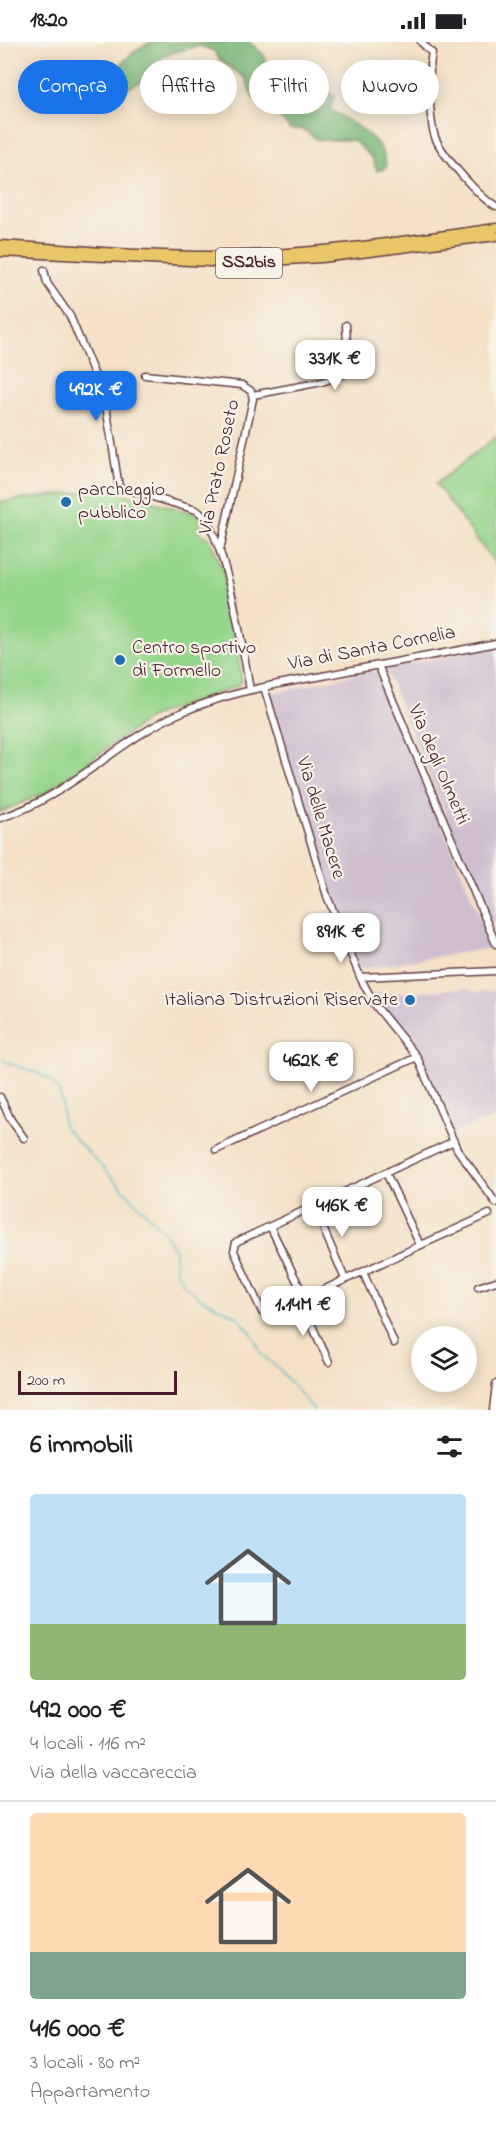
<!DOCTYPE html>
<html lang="it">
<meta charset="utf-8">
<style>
:root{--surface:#fff;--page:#f6f6f6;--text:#202124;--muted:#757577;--line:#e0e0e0;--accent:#1a73e8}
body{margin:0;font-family:"Indie Flower",sans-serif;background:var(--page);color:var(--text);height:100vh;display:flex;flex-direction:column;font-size:22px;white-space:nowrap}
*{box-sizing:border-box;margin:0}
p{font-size:20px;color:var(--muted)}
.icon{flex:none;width:33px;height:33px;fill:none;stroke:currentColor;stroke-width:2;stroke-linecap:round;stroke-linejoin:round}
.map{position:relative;height:1368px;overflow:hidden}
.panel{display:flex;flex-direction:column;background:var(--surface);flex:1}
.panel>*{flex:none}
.top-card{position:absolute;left:18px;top:18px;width:460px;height:54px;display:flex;gap:12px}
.buttons{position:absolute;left:411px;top:1284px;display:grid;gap:12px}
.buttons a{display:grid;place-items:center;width:66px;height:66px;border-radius:50%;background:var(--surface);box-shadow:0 3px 15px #0003;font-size:30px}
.scale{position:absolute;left:18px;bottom:15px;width:159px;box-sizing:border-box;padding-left:6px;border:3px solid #4a1f2b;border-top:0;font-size:16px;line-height:21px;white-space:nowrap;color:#4a1f2b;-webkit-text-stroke:4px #f7f3e8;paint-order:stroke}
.price{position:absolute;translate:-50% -51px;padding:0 14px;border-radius:12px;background:#fff;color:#222;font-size:20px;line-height:39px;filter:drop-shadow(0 2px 3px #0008)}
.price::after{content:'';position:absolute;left:50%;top:36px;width:18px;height:14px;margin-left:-9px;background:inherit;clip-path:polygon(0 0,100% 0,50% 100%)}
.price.active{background:var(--accent);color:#fff}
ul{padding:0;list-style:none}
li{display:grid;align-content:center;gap:12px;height:318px;padding:0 30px}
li+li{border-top:2px solid var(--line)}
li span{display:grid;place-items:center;height:186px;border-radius:6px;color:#555}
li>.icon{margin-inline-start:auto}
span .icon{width:108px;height:108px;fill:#fffc;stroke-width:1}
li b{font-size:26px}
h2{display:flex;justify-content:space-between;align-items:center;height:72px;padding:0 30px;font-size:26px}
.chip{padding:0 21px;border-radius:27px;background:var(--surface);box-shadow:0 3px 15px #0003;font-size:21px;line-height:54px}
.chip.active{background:var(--accent);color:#fff}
.status{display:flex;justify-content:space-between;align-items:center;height:42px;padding:0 30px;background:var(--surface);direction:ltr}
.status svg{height:16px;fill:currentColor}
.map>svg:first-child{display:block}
.industrial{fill:#cebed0}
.green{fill:#96d58c;stroke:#707a5c;stroke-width:1.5}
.forest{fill:#78b678;stroke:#616a52;stroke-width:1.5}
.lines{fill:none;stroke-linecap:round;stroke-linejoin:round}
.stream{stroke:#42b0bf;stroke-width:1.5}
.minor-casing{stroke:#643c42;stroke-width:9}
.highway-casing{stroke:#643c42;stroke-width:11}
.minor{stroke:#fff;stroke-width:6}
.highway{stroke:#e9c769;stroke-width:8}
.poi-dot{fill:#1f6fb2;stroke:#f7f3e8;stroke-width:2}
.labels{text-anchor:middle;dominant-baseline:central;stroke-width:4.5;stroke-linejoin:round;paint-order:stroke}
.shield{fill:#f7f3e8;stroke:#7e5f64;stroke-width:1.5}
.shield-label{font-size:18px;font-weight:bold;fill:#4a1f2b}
.street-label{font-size:20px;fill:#4a1f2b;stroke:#f7f3e8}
.poi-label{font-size:20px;fill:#4a1f2b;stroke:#f7f3e8;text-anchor:start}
</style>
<div class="status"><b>18:20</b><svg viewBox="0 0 49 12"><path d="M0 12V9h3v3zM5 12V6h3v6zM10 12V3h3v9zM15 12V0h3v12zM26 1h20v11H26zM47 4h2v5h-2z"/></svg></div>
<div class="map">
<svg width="496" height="1368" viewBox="0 0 496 1368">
<rect width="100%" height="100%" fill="#f7f3e8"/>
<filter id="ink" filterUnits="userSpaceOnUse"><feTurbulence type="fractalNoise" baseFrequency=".0167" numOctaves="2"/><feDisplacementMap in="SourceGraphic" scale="12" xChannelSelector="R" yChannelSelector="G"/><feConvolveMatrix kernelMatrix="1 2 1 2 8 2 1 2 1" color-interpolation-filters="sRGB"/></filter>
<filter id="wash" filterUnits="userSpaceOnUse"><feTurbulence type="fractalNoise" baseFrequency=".008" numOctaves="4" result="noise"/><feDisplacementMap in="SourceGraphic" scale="24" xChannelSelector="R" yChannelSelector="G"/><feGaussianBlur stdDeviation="1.35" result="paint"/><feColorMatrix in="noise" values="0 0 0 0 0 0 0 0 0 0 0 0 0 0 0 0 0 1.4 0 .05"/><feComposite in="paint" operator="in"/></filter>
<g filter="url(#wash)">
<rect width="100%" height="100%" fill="#f4e1c7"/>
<path class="industrial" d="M496 604V880L489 879 385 626Z
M375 628 396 673 493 906 358 927 331 862 269 652Z
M468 946 475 950 496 949V1075L454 1089 450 1086 420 1017 371 953Z"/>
<path class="green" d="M496 395V523L436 442Z
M115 446 117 450 202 473 199 491 210 497 224 531 242 639 237 644 151 675 45 751 0 770V460Z"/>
<path class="forest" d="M151 0H249L264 13 269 32 282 46 314 55 318 48 325 46 334 55 330 67C352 82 386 96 386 126L377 129 372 116 353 98H318C308 91 303 85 290 87L268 62 253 56 245 36 219 17 214 9 200 4 167 12 153 22 146 37 123 49 96 55 80 68 55 49 58 46 78 50 102 33 115 31C123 18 137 6 151 0Z"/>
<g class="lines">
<path class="stream" d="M0 1016C20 1030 54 1027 61 1056 63 1064 62 1075 63 1084L164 1190 175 1209 176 1228 185 1244 202 1257 237 1274 252 1292 262 1313 279 1327 314 1368"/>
</g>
</g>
<g filter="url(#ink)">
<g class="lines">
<defs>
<path id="minor" d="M421 0 432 11C428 29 429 78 435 95 442 113 479 155 496 165
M44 228 47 241 70 274 105 358 119 445 196 468C224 481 244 614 250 648
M145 333 242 343 251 349 253 357 220 508
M253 353 322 340 344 332 348 324 346 283
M378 623 496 902
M264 645 327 854 361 937 375 963 417 1015 457 1107 496 1161
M0 776C68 756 116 699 180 671 224 652 270 643 317 635 376 623 437 613 496 601
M360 935 496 929
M0 1055 11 1078 24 1096
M454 1099 236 1200 234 1209 262 1270 268 1273 489 1172
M216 1108 417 1015
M386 1131 420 1203
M314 1165 345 1237
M270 1184 305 1256
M363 1230 394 1301
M478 1245 496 1239
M300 1258 329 1320
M493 1368 496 1342"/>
<path id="highway" d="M0 203C74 207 149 215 224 214 315 212 406 199 496 186
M0 210 232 221 322 216 496 194"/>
</defs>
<use href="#minor" class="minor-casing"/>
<use href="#highway" class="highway-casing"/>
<use href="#minor" class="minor"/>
<use href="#highway" class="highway"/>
</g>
</g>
<g class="poi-dot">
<circle cx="66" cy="460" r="6"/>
<circle cx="120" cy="618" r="6"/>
<circle cx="410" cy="958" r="6"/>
</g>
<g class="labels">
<rect class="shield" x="216" y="206" width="66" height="30" rx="4.5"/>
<g class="shield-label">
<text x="249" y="221">SS2bis</text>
</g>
<g class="street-label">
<text transform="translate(220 425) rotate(-78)">Via Prato Roseto</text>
<text transform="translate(372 607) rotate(-11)">Via di Santa Cornelia</text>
<text transform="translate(438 723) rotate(67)">Via degli Olmetti</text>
<text transform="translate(320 776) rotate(73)">Via delle Macere</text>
</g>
<g class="poi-label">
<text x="78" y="448">parcheggio<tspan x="78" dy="23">pubblico</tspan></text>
<text x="132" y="606">Centro sportivo<tspan x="132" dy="23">di Formello</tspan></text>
<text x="398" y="958" text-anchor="end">Italiana Distruzioni Riservate</text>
</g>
</g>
</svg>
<div class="buttons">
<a><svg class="icon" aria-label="layers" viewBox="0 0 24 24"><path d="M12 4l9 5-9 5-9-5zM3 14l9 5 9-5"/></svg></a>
</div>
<div class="scale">200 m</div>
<b class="price" style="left:335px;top:349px">331K €</b>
<b class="price active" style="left:96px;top:380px">492K €</b>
<b class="price" style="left:341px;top:922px">891K €</b>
<b class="price" style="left:311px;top:1051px">462K €</b>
<b class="price" style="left:342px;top:1196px">416K €</b>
<b class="price" style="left:303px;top:1295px">1.14M €</b>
<div class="top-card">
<a class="chip active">Compra</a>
<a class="chip">Affitta</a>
<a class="chip">Filtri</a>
<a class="chip">Nuovo</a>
</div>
</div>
<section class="panel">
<h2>6 immobili<svg class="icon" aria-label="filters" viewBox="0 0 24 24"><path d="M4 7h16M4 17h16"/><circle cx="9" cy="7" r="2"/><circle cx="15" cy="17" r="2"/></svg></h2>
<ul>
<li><span style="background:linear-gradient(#bfe0f5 70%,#8fb573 0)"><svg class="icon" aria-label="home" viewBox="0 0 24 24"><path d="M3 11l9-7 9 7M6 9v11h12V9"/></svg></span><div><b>492 000 €</b><p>4 locali · 116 m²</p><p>Via della vaccareccia</p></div></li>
<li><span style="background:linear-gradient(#ffd9b3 75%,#7fa58c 0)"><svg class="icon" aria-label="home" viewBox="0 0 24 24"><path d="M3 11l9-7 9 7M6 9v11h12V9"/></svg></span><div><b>416 000 €</b><p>3 locali · 80 m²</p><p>Appartamento</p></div></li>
</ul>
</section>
